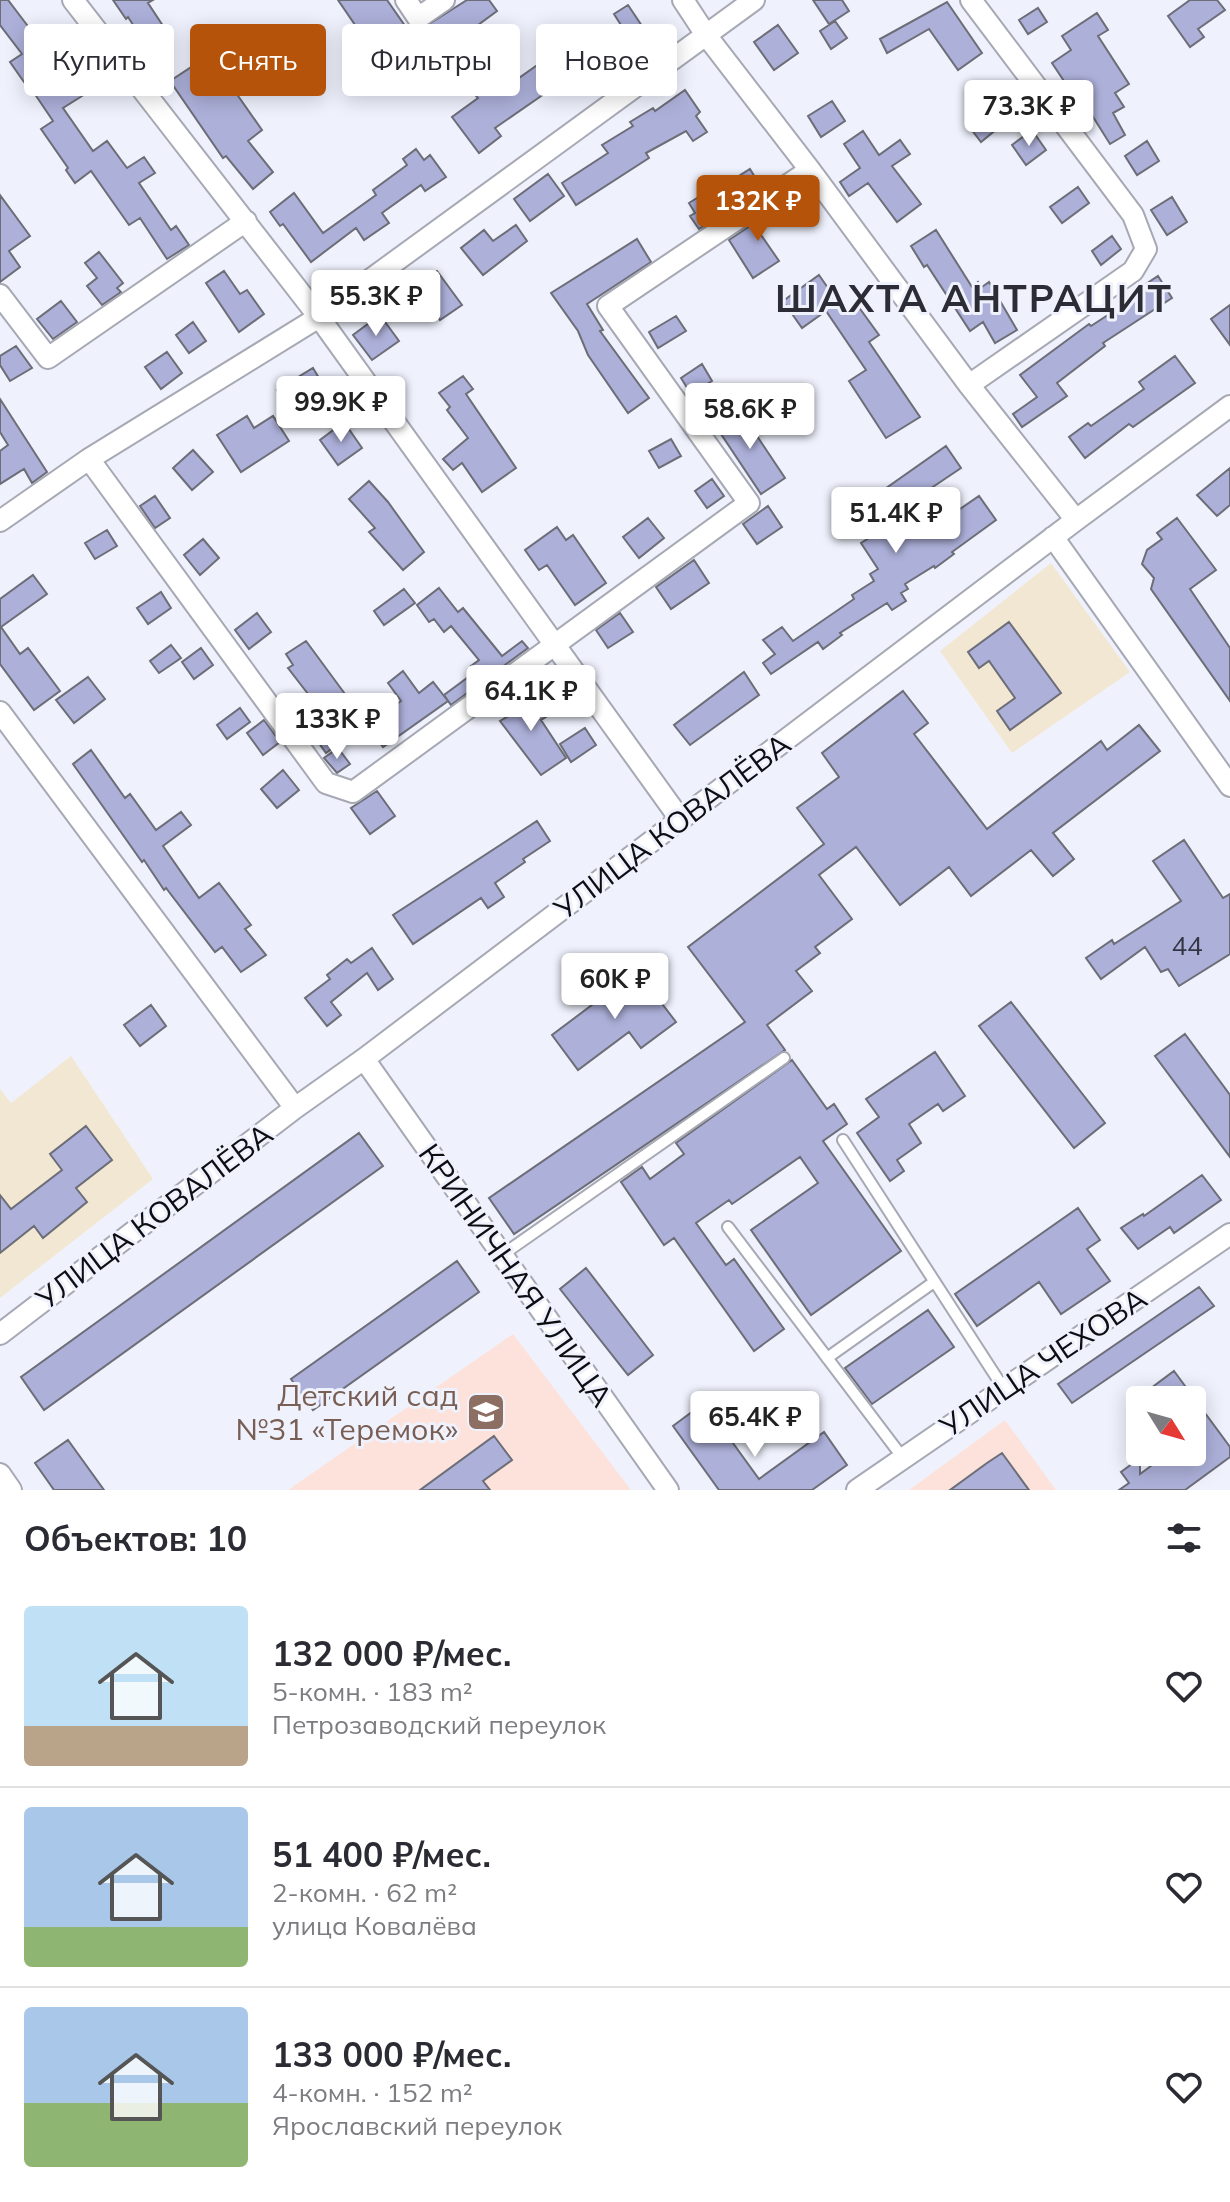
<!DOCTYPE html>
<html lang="ru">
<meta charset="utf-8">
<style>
:root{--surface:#fff;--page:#f2f2f3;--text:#2b2b33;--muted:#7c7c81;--line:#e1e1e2;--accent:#b45309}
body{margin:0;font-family:Mulish,sans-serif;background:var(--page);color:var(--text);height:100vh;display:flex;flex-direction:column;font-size:30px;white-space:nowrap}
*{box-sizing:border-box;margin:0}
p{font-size:26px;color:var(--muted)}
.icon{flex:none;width:44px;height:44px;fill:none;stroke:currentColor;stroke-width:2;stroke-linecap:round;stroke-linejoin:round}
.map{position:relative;height:1490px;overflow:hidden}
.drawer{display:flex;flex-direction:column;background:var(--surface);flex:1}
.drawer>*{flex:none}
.top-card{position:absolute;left:24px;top:24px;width:800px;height:72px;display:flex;gap:16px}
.needle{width:52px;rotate:127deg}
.buttons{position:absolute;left:1126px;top:1386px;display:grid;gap:16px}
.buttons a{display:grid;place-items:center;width:80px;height:80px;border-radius:8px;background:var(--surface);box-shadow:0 4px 20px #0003;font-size:40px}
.price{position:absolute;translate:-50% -68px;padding:0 18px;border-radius:8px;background:#fff;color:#222;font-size:26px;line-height:52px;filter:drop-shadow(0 2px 4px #0008)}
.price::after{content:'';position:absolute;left:50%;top:48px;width:24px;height:18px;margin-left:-12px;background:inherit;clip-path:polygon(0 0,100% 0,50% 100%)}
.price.on{background:var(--accent);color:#fff}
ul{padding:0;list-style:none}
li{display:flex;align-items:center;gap:24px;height:200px;padding:0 24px}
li+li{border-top:2px solid var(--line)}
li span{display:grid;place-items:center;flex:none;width:224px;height:160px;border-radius:8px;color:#555}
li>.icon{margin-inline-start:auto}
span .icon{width:96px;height:96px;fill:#fffc;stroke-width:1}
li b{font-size:34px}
h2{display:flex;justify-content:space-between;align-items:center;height:96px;padding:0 24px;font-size:34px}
.pill{padding:0 28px;border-radius:8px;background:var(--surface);box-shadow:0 4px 20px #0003;font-size:28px;line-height:72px}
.pill.on{background:var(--accent);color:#fff}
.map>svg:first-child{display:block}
.commercial{fill:#f2e7d2}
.education{fill:#fce2db}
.building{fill:#adb0d9;stroke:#6c6d77;stroke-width:2}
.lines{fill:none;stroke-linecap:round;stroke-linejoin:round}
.service-casing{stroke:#a6a8b3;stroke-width:14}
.minor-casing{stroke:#a6a8b3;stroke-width:24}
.service{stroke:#fff;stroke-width:10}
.minor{stroke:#fff;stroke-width:20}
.labels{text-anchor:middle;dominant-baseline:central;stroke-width:6;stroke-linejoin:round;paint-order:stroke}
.number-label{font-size:26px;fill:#353644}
.street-label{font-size:30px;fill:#0d0e12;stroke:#eff2fd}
.education-label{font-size:30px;fill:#785e54;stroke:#eff2fd;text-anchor:end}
.district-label{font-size:38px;font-weight:bold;letter-spacing:2px;fill:#2b2c35;stroke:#eff2fd}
</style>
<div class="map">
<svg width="1230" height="1490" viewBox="0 0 1230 1490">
<rect width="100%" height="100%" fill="#eff2fd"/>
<path class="commercial" d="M1051 563 1130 672 1012 753 940 651Z
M71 1056 153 1179 0 1298V1089L11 1103Z"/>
<path class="education" d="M513 1334 631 1490H288Z
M1005 1420 1056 1490H909Z"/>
<path class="building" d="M0 0H8L40 42 42 40 82 96 63 108 93 151 107 141 127 168 144 157 155 173 139 183 171 230 176 226 189 245 167 259 140 218 129 225 91 171 75 183 66 170 68 168 41 129 53 121 26 81 24 82 10 62 22 54 0 25Z
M113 0H153L148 3 167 32 146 45 128 17 126 19Z
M338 0H387L408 30 418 31 467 0H489L497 11 451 45 487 84 493 79 502 90 550 56 547 50 564 39 580 66 555 82 557 85 495 128 501 136 479 153 452 117 478 98 432 47 397 70 383 53 377 57Z
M813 0H842L849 11 829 24Z
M1190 0H1217L1225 10 1198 29 1204 37 1190 47 1168 16Z
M947 2 982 53 958 70 929 29 887 53 880 39Z
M628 5 642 26 628 36 614 14Z
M1038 8 1047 22 1028 34 1019 20Z
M1097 13 1108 30 1098 36 1129 84 1115 93 1124 107 1113 113 1125 135 1110 144 1078 93 1074 96 1052 63 1071 50 1062 36Z
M835 21 847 38 831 49 820 31Z
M778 25 798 53 774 70 754 42Z
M199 62 211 80 222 73 262 130 248 141 273 172 253 189 226 156 223 158 170 81Z
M685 90 700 112 696 116 707 132 693 141 686 131 646 153 649 158 576 205 562 183 608 153 602 145 633 126 630 122 653 108 655 111Z
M832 101 845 121 821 137 808 116Z
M988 115 998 128 981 142 971 129Z
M1032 130 1046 150 1026 165 1012 145Z
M863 131 879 155 900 140 910 154 892 166 921 204 897 222 868 183 849 196 840 182 860 168 844 144Z
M1147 141 1159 161 1137 175 1125 156Z
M416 149 424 160 430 155 446 177 425 191 421 185 382 213 389 223 364 240 356 228 311 262 283 224 280 226 270 212 294 193 323 233 376 195 373 190 407 165 403 159Z
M750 169 761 187 699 229 690 216 695 213 689 203 713 188 715 191Z
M548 174 564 196 530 221 514 199Z
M1078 187 1089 203 1062 223 1050 207Z
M0 195 30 236 9 251 20 267 0 282Z
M795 196 799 202 757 229 779 261 753 278 729 240Z
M1172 197 1187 222 1167 235 1151 210Z
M516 225 527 241 483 275 461 248 484 230 493 241Z
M936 230 972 287 978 282 982 287 989 282 1017 330 995 343 983 322 970 331 927 265 924 267 911 246Z
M1112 236 1121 249 1101 265 1092 251Z
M637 239 651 262 587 304 603 330 600 331 649 398 628 413 588 355 578 331 551 293Z
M99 252 123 283 117 288 121 292 102 305 87 286 97 278 85 263Z
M224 271 240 294 247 290 264 314 239 332 206 283Z
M437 271 462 305 440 320 416 285Z
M819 275 846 314 858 306 879 335 869 342 920 417 886 438 849 381 866 370 826 311 802 328 783 301Z
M1158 276 1172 298 1103 343 1105 346 1057 383 1067 396 1022 427 1013 414 1037 397 1020 375 1089 324 1091 326 1143 292 1140 288Z
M61 301 77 322 53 339 37 319Z
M1230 305V345L1211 319Z
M380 315 399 341 372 360 353 335Z
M676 316 686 331 658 348 649 332Z
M193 322 206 341 189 353 176 335Z
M16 346 32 368 10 381 0 365V356Z
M167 352 182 373 161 389 145 367Z
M1175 356 1195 383 1133 427 1129 424 1085 458 1069 437 1088 423 1091 426 1144 389 1139 382Z
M702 364 712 381 691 394 681 378Z
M313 368 325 388 338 380 352 402 332 415 318 393 290 411 277 390Z
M463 376 473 389 466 394 516 468 482 492 462 463 453 470 443 459 468 438 447 410 450 407 439 393Z
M0 399 47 472 32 483 24 469 0 484V451L8 445 0 432Z
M744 408 754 425 751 427 785 478 761 494 715 425Z
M247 416 254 428 273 416 289 441 241 472 217 435Z
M344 422 362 448 338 465 320 440Z
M671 439 681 456 659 468 649 451Z
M946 446 961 468 921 495 941 522 979 496 996 520 952 552 954 554 935 568 934 566 905 584 908 589 901 593 906 601 892 610 887 603 840 633 842 635 823 649 818 642 771 674 763 663 775 654 763 640 782 627 793 641 854 599 852 595 874 581 870 574 878 569 861 543 901 518 882 491Z
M193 450 213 472 192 490 173 468Z
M1230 468V505L1217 516 1197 495Z
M712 479 724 496 707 508 695 491Z
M369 481 388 502 424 552 403 570 369 532 375 528 349 499Z
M155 496 170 518 155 528 140 506Z
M768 506 782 527 757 544 743 524Z
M648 518 664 538 639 558 623 537Z
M1177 518 1216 570 1190 589 1230 648V701L1151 589 1154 578 1142 564 1147 550 1162 539 1157 533Z
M557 527 566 540 573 535 606 583 575 605 547 565 539 570 525 550Z
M107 530 117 546 95 559 85 543Z
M203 539 219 558 200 575 184 555Z
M694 560 709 583 671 609 656 587Z
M33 575 47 594 1 627 20 654 28 648 60 691 34 710 0 664V599Z
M439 588 458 612 463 608 502 656 522 641 528 648 451 705 444 695 475 672 471 666 479 660 451 626 444 632 434 619 429 622 417 605Z
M404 589 415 603 384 625 374 611Z
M161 592 171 608 148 624 137 608Z
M257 613 271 632 249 649 235 630Z
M620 613 633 632 608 648 596 630Z
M1009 622 1061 693 1010 730 997 711 1015 698 989 661 979 668 968 652Z
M306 641 345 694 331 705 352 733 326 753 299 715 315 703 288 668 293 665 286 654Z
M171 645 181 658 159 673 150 661Z
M201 648 213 665 194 679 182 662Z
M403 671 419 693 433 682 448 701 383 747 367 725 401 701 388 683Z
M744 672 759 695 690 745 674 725Z
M88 677 105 699 74 723 56 700Z
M514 691 523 704 533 697 546 717 541 720 566 758 541 775 500 721 510 715 500 701Z
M903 691 928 723 914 734 987 829 1101 741 1107 750 1139 725 1160 751 1053 833 1074 859 1053 876 1031 850 971 896 949 867 900 905 856 847 819 875 852 919 815 947 820 953 796 971 812 991 767 1025 785 1050 514 1234 489 1198 745 1022 688 947 824 844 797 808 839 777 822 753Z
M240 708 250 722 227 739 217 725Z
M264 720 280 742 263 755 247 733Z
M585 728 596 745 571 762 560 744Z
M338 748 350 764 337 773 324 758Z
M91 750 125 798 130 794 156 830 181 812 191 825 163 846 199 898 219 883 251 925 245 929 266 955 241 972 222 947 215 952 166 888 164 890 144 860 142 862 73 764Z
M283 770 299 790 277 808 261 789Z
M377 791 395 816 370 834 351 808Z
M537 821 550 841 523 859 525 862 495 883 504 897 488 908 481 898 413 944 393 915Z
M1184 840 1223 898 1230 894V954L1179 986 1168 969 1161 972 1145 947 1101 979 1086 958 1112 940 1114 944 1181 901 1153 861Z
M372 948 393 979 378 990 367 973 331 1002 341 1015 327 1026 305 998 330 979 327 975 347 959 351 963Z
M637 971 676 1022 641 1048 629 1032 578 1070 552 1035Z
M1011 1002 1105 1123 1074 1148 979 1026Z
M151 1005 166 1026 140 1046 124 1025Z
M1185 1034 1230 1095V1157L1155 1056Z
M935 1052 965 1096 943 1111 938 1104 909 1124 921 1143 897 1160 904 1171 890 1181 857 1133 879 1117 866 1099Z
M792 1060 827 1109 834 1104 847 1124 823 1141 901 1251 811 1315 751 1230 818 1183 800 1157 732 1204 729 1200 696 1223 726 1265 734 1259 784 1329 754 1351 674 1238 664 1245 621 1182 642 1167 650 1179 684 1154 676 1143Z
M86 1126 112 1160 76 1188 87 1202 43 1238 34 1226 0 1253V1195L11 1209 62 1170 50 1154Z
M359 1133 383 1166 44 1410 21 1377Z
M1202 1175 1221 1200 1174 1233 1170 1227 1138 1249 1121 1228 1143 1214 1144 1216Z
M1078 1208 1100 1240 1087 1249 1110 1281 1061 1314 1039 1282 977 1326 955 1294Z
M457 1261 479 1292 313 1410 291 1379Z
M586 1268 653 1355 628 1375 560 1289Z
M1199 1287 1214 1306 1072 1403 1058 1384Z
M928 1310 954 1347 872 1404 845 1368Z
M1174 1371 1230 1447V1457L1185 1490H1119L1129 1483 1121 1472 1140 1458V1474L1170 1452H1192V1400H1135Z
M704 1403 759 1479 824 1432 847 1465 812 1490H719L673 1426Z
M494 1436 512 1460 483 1481 490 1490H420Z
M68 1440 104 1490H54L35 1463Z
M1002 1453 1029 1490H950L987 1463Z"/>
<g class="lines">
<defs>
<path id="service" d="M843 1140 1004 1389
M728 1227 903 1458
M502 1255 784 1058
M827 1358 934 1282"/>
<path id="minor" d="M73 0 319 317 680 819
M406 0 418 18 444 0
M683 0 706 35 810 170 969 385 1076 520
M0 295 48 358 246 221
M969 385 1133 271 1146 249 1133 215 971 0
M89 459 326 783 353 792 749 503 608 306 810 170
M0 521 89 459 319 317 754 0
M1053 537 1230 786
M0 712 295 1108
M364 1059 668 1490
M0 1334 295 1108 364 1059 1076 520 1230 406
M0 1474 11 1490
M857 1490 1230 1234"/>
</defs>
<use href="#service" class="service-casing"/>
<use href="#minor" class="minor-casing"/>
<use href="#service" class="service"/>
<use href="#minor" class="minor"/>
</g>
<defs>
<symbol id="school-square" viewBox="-11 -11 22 22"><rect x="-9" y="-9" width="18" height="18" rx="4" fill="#8d6e63" stroke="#eff2fd"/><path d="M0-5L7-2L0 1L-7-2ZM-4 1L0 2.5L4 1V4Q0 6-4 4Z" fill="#fff"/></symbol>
</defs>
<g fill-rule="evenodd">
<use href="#school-square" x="464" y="1390" width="44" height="44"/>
</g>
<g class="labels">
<g class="number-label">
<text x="1187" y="945">44</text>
</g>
<g class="street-label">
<text transform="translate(672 826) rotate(-37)">УЛИЦА КОВАЛЁВА</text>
<text transform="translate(154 1216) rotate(-37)">УЛИЦА КОВАЛЁВА</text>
<text transform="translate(516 1275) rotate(55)">КРИНИЧНАЯ УЛИЦА</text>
<text transform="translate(1043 1362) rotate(-34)">УЛИЦА ЧЕХОВА</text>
</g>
<g class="education-label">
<text x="458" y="1395">Детский сад<tspan x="458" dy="34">№31 «Теремок»</tspan></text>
</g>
<g class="district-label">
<text x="974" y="298">ШАХТА АНТРАЦИТ</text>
</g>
</g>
</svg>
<div class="buttons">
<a><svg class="needle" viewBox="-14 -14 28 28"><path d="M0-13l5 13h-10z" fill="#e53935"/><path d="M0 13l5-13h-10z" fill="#7c7c81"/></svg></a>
</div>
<b class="price" style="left:1029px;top:148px">73.3K ₽</b>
<b class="price on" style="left:758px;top:243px">132K ₽</b>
<b class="price" style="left:376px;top:338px">55.3K ₽</b>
<b class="price" style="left:341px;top:444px">99.9K ₽</b>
<b class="price" style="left:750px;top:451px">58.6K ₽</b>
<b class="price" style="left:896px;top:555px">51.4K ₽</b>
<b class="price" style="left:531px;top:733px">64.1K ₽</b>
<b class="price" style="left:337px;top:761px">133K ₽</b>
<b class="price" style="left:615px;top:1021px">60K ₽</b>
<b class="price" style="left:755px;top:1459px">65.4K ₽</b>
<div class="top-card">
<a class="pill">Купить</a>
<a class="pill on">Снять</a>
<a class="pill">Фильтры</a>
<a class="pill">Новое</a>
</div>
</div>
<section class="drawer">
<h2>Объектов: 10<svg class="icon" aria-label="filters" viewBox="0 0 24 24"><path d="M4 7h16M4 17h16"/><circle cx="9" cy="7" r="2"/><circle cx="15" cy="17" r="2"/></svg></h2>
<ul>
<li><span style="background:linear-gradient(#bfe0f5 75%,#b9a48a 0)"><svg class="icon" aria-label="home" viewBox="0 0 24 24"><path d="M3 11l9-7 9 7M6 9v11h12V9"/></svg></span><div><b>132 000 ₽/мес.</b><p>5-комн. · 183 m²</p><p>Петрозаводский переулок</p></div><svg class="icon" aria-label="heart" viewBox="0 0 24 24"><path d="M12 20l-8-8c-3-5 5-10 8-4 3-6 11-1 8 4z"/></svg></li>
<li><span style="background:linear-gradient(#a9c7e8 75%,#8fb573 0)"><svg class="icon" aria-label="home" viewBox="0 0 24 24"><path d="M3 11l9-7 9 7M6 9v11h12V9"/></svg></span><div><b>51 400 ₽/мес.</b><p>2-комн. · 62 m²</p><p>улица Ковалёва</p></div><svg class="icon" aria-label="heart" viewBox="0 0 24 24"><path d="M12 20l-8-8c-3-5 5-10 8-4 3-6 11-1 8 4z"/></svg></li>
<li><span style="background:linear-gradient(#a9c7e8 60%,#8fb573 0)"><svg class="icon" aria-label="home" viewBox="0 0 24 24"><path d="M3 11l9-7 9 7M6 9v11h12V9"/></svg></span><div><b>133 000 ₽/мес.</b><p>4-комн. · 152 m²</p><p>Ярославский переулок</p></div><svg class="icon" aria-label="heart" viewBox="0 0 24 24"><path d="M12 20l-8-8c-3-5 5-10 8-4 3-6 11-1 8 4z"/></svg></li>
</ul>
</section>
